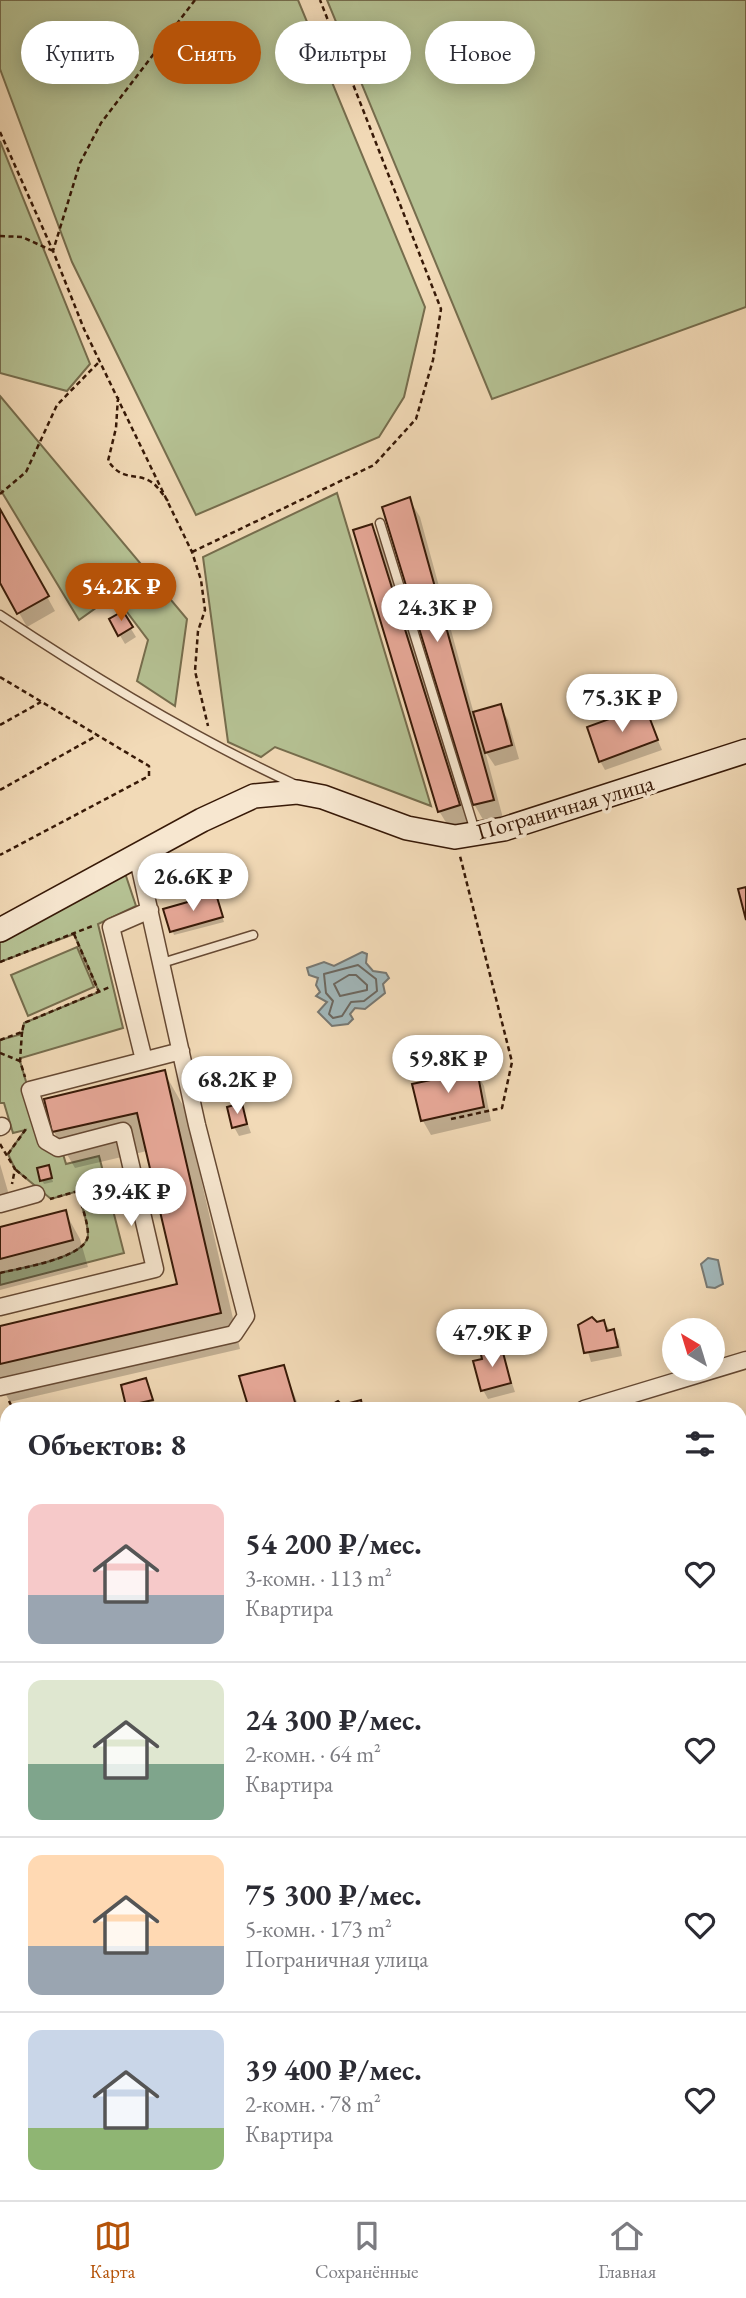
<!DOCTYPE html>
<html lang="ru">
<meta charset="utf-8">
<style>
:root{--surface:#fff;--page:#f2f2f3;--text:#2b2b33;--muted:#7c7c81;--line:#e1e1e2;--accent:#b45309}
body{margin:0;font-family:"EB Garamond",serif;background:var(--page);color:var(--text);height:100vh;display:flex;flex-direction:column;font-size:26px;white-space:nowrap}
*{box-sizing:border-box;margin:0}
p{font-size:23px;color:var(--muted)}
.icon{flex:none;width:38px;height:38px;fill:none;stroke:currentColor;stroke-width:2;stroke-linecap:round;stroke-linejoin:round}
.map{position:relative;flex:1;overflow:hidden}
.panel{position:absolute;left:0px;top:1402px;width:747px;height:800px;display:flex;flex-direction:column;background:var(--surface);border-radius:21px 21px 0 0;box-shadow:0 4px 18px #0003}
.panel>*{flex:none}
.hud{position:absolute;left:21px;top:21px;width:705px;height:63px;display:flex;gap:14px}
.needle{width:46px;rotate:322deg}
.tools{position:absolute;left:662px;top:1318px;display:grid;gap:14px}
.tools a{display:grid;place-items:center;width:63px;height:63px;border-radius:50%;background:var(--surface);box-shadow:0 4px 18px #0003;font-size:35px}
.price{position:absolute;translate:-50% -60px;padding:0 16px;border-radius:24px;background:#fff;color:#222;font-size:23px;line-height:46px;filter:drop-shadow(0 2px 4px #0008)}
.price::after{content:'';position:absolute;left:50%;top:42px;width:21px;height:16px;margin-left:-10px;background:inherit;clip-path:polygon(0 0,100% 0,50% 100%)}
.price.active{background:var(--accent);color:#fff}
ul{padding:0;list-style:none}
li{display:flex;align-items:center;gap:21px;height:175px;padding:0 28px}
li+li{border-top:2px solid var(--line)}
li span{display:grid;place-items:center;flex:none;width:196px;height:140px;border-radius:14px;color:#555}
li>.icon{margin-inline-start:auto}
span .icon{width:84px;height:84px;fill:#fffc;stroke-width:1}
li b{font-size:30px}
h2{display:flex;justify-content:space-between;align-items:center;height:84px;padding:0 28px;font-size:30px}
.chip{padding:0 24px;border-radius:32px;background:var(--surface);box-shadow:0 4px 18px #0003;font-size:24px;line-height:63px}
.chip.active{background:var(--accent);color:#fff}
.dock{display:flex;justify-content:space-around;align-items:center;height:98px;border-top:2px solid var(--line);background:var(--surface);font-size:19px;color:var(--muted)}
.dock a{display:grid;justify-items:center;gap:4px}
.dock .active{color:var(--accent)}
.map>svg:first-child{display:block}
.green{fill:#b5c193;stroke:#766d4d;stroke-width:2}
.water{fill:#a1b7ba;stroke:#777872;stroke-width:2}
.shadow{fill:#0003}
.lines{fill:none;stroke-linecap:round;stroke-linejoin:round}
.shore{stroke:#6c6860;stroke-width:2}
.building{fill:#e7a898;stroke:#371907;stroke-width:2}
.lane-casing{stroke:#664933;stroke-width:11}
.street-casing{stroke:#664933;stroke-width:19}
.secondary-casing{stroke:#371907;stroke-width:26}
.path{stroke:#371907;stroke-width:2.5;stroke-dasharray:5 3.5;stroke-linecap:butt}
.lane{stroke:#f7e7d0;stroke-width:8}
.street{stroke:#f7e7d0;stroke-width:16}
.secondary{stroke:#f7e7d0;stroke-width:23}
.labels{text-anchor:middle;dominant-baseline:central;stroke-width:7;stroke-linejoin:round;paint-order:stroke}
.street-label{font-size:23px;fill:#371907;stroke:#f7e7d0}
</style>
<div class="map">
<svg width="746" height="2200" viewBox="0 0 746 2200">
<rect width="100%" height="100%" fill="#f2dab7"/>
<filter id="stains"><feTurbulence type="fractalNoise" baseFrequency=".00286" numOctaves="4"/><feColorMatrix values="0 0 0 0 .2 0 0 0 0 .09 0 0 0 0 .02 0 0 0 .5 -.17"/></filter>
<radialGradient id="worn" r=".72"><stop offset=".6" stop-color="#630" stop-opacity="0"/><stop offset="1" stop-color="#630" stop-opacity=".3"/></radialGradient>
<path class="green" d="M0 0H298L425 307 404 397 379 437 196 515 72 262 0 69Z
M327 0H746V307L492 399Z
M0 141 90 364 67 391 0 373Z
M0 396 187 619 175 706 137 681 148 640 114 595 79 620 0 489Z
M337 493 431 806 275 747 261 757 228 742 203 557Z
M125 873 136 906 98 924 123 1028 21 1058 20 1061 39 1126 63 1154 66 1164 99 1156 124 1253 0 1285V1273C20 1268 87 1258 88 1235 88 1221 81 1205 78 1191L51 1199 15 1169 8 1154 25 1130 13 1133 4 1103H0V1040L22 1034 24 1023 99 992 74 934 0 962V939Z
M77 947 94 987 28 1016 11 975Z
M0 1817 7 1825V2053L0 2059Z"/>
<path class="water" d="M362 952 367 954 366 963 373 971 386 973 389 978 383 984 385 993 365 1009 355 1008 350 1014 353 1019 348 1024 332 1026 318 1012 327 1002 316 996 320 992 316 985 318 978 309 975 307 968 324 962 334 966Z
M708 1258 718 1260 723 1284 715 1288 707 1287 701 1264Z"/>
<path class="shadow" d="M409 499 420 517 474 714 500 706 508 720 519 759 495 766 485 751 503 818 485 823 474 804Z
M0 512 55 611 27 627 0 579Z
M372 526 382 545 469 824 450 829 439 811Z
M122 614 136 637 125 644 111 620Z
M644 708 662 750 605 770 600 761Z
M215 896 224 922 174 935 165 910Z
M164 1072 185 1109 240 1349 10 1402 0 1384V1328L179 1286 147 1151 75 1168 54 1132 47 1100Z
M476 1072 484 1086 491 1121 431 1135 423 1121 414 1085Z
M241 1105 251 1133 239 1136 234 1127Z
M0 1164 9 1195 0 1198Z
M50 1171 53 1182 44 1184 42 1180Z
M65 1212 80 1239 88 1267 0 1290V1228Z
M603 1322 619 1340 622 1356 591 1362 580 1326Z
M500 1347 515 1392 488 1399 483 1390 484 1360Z
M283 1367 300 1409H251Z
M145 1380 157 1409H130L123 1386Z
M740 1425 744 1434 740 1438Z
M7 1760V1793L2 1797 0 1765Z
M740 1905H746V1972L740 1973Z
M746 2112V2171L740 2172V2113Z
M102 2194H205L198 2200H95Z"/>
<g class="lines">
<path class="shore" d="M358 965 376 979 377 991 364 1001 351 1002 342 1016 333 1018 329 1014 333 1001 326 993 324 974Z
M349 975H356L367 985V990L340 996 334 984Z"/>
</g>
<path class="building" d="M410 497 494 800 473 805 382 507Z
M0 509 49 596 17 614 0 583Z
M372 524 460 805 438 812 353 530Z
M123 611 133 627 118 636 109 619Z
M501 704 512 745 485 753 473 712Z
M645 706 658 740 599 762 587 727Z
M746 887V920L738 889Z
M216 894 223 917 170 932 163 909Z
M165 1070 221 1313 0 1364V1326L177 1284 137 1113 52 1132 44 1099Z
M477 1070 484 1107 421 1121 412 1084Z
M242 1103 247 1124 232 1128 227 1107Z
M49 1165 52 1178 40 1181 37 1168Z
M66 1210 73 1240 0 1259V1227Z
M592 1317 597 1322 604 1320 607 1331 614 1329 618 1347 584 1353 578 1325Z
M501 1345 511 1383 481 1391 473 1361 482 1359 480 1350Z
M284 1365 297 1409H249L239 1376Z
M146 1378 153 1400 126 1406 121 1385Z
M361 1400 363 1409H330L329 1406 338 1401 342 1405Z
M7 1757V1780L0 1786V1763Z
M746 1903V1943L740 1944V1904Z
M746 2110V2143H740V2111Z
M0 2152 7 2161V2194H35L40 2200H0Z
M99 2194H172L166 2200H92Z
M380 2194H468L474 2200H385Z"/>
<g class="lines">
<defs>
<path id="lane" d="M380 523 475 831
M0 615C96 679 194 738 298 786
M162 963 253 935
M0 2087 7 2081
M0 2111 7 2119
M201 2194 205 2200
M322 2194 327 2200
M190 2200 196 2194"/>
<path id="street" d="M144 1060 111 927 150 910
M0 1127 2 1126
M0 1204 36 1194
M0 1307 155 1269 123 1131 58 1148 46 1141 30 1090 181 1051
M0 1387 234 1334 246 1316 197 1125 137 855
M584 1409 746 1360
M0 1628 7 1623
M740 1654 746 1653
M740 1886 746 1885
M740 1972 746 1971
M740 2081 746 2080
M533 2194 539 2200
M607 2194 608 2200"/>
<path id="secondary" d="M0 930 202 820 254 796 297 792 323 797 407 828 455 837 504 829 746 751"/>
</defs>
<use href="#lane" class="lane-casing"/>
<use href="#street" class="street-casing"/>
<use href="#secondary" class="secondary-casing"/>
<path class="path" d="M195 0 101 123 80 163 53 251 84 329 192 552 201 580 205 610 198 631 195 671 208 726
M0 132 53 251
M0 236 22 237 53 251
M118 397 116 428 108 461C124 483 135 471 153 483 158 487 163 495 168 501
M0 494 26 472 57 405 100 361
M192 552 374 465 416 419 433 360 441 309 320 0
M0 677 149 766V776L0 855
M0 725 41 702
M0 790 98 735
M74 934 99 992
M0 962 95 925
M22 1032 20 1061 25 1077
M0 1040 22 1032 24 1023 110 987
M0 1053 20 1061
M451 1119 502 1108 512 1062 460 856
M0 1144 15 1169 12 1184
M8 1154 26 1129
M16 1170 27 1179
M0 1273C20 1268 87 1258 88 1235 88 1221 81 1205 78 1191L50 1199
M9 1401 13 1409"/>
<use href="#lane" class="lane"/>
<use href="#street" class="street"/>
<use href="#secondary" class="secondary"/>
</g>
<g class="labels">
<g class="street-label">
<text transform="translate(565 807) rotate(-16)">Пограничная улица</text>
</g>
</g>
<rect width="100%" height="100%" filter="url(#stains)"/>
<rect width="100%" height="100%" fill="url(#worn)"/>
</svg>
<div class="tools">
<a><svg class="needle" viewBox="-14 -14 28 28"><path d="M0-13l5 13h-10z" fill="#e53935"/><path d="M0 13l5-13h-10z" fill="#7c7c81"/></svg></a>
</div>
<b class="price active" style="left:121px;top:623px">54.2K ₽</b>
<b class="price" style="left:437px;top:644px">24.3K ₽</b>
<b class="price" style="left:622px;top:734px">75.3K ₽</b>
<b class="price" style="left:193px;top:913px">26.6K ₽</b>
<b class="price" style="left:448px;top:1095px">59.8K ₽</b>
<b class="price" style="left:237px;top:1116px">68.2K ₽</b>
<b class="price" style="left:131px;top:1228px">39.4K ₽</b>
<b class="price" style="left:492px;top:1369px">47.9K ₽</b>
<div class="hud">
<a class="chip">Купить</a>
<a class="chip active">Снять</a>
<a class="chip">Фильтры</a>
<a class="chip">Новое</a>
</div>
<section class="panel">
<h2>Объектов: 8<svg class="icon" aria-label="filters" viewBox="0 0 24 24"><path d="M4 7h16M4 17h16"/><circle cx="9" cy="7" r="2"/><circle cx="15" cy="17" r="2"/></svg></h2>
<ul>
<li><span style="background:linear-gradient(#f6c9c9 65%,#9aa5b1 0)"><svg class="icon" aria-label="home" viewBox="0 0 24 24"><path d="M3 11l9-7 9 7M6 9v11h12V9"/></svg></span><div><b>54 200 ₽/мес.</b><p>3-комн. · 113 m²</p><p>Квартира</p></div><svg class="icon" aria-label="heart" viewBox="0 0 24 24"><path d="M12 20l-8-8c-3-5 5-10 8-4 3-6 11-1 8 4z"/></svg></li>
<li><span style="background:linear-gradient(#dfe7d0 60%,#7fa58c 0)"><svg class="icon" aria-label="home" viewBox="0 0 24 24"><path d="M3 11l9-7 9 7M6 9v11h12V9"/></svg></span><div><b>24 300 ₽/мес.</b><p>2-комн. · 64 m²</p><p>Квартира</p></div><svg class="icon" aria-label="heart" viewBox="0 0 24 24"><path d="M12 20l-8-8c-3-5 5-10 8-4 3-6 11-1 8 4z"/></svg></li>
<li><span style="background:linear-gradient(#ffd9b3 65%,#9aa5b1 0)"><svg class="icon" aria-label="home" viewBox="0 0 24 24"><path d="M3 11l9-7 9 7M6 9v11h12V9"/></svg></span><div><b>75 300 ₽/мес.</b><p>5-комн. · 173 m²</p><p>Пограничная улица</p></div><svg class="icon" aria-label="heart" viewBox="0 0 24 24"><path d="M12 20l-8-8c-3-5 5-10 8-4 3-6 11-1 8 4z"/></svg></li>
<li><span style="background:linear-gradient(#c9d6e8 70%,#8fb573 0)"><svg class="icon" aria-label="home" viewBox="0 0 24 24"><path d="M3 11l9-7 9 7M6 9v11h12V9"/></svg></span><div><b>39 400 ₽/мес.</b><p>2-комн. · 78 m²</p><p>Квартира</p></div><svg class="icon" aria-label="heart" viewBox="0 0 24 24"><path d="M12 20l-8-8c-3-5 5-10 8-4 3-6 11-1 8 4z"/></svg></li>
</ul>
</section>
</div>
<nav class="dock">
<a class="active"><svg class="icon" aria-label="map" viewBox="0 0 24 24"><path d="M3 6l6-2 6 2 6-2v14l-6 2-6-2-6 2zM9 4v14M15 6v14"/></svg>Карта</a>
<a><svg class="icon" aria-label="saved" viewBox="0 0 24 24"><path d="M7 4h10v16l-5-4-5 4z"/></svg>Сохранённые</a>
<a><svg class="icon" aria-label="home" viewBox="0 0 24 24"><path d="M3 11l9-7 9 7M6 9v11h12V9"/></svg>Главная</a>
</nav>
